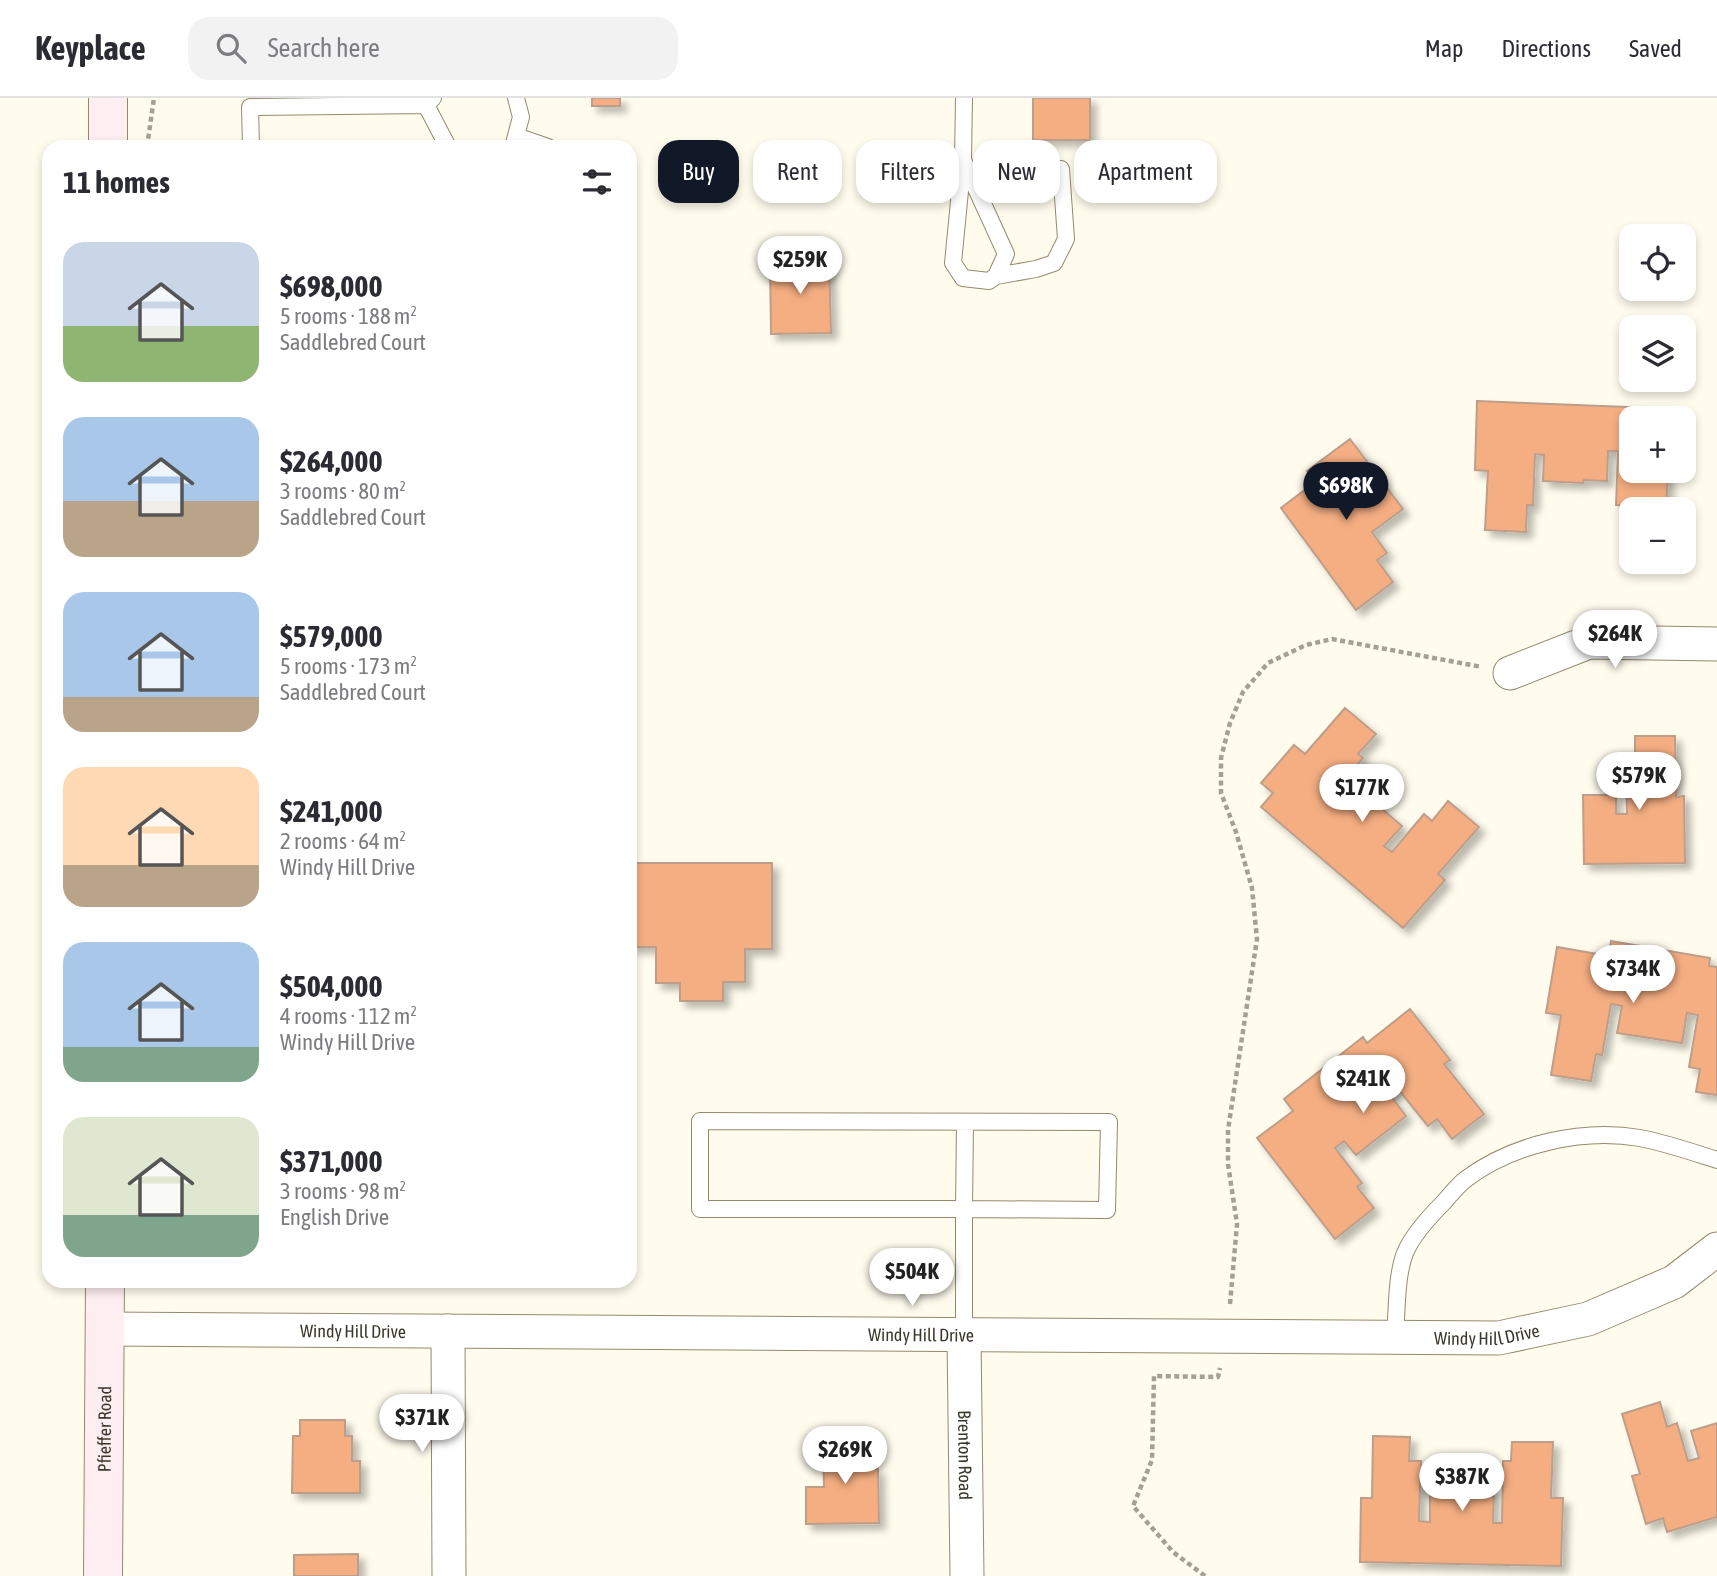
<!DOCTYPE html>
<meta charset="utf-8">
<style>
:root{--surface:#fff;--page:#f2f2f3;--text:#2b2b33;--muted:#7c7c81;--line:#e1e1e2;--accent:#111827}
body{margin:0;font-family:"Asap Condensed",sans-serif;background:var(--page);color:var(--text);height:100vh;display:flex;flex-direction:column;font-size:26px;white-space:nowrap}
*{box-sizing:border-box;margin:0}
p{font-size:23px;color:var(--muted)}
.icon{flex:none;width:38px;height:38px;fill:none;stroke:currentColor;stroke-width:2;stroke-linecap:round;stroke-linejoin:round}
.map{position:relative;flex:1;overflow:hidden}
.side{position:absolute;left:42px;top:42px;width:595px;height:1148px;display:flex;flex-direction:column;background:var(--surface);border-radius:21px;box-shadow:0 4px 10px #0003}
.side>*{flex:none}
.guide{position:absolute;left:658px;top:42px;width:665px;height:63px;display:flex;gap:14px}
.buttons{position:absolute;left:1619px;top:126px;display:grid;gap:14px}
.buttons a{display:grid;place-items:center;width:77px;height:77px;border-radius:14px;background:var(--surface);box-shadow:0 4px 10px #0003;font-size:35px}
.price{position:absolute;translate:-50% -60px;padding:0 16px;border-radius:24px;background:#fff;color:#222;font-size:23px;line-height:46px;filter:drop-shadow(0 2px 4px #0008)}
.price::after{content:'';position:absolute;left:50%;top:42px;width:21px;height:16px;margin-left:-10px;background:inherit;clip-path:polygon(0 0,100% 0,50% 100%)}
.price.on{background:var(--accent);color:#fff}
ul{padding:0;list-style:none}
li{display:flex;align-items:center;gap:21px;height:175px;padding:0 21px}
li span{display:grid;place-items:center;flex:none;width:196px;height:140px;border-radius:21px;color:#555}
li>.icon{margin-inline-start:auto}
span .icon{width:84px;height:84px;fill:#fffc;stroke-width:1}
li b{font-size:30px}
h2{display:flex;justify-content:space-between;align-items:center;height:84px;padding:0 21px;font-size:30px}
.chip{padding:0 24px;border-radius:21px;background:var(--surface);box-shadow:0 4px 10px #0003;font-size:24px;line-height:63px}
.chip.on{background:var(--accent);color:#fff}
header{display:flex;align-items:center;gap:42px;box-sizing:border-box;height:98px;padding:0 35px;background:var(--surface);border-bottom:2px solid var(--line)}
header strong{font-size:33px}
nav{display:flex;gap:38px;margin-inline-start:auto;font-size:24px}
.search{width:490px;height:63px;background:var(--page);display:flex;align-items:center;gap:18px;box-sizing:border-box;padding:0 24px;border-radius:21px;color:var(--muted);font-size:26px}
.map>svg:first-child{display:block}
.building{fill:#f5ae82;stroke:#bd9e8b;stroke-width:2;filter:url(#shadow)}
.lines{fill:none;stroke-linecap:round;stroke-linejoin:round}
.lane-casing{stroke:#948a6b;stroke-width:18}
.street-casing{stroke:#948a6b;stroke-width:35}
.secondary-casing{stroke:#948a6b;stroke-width:40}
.path{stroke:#a4a092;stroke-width:4.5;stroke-dasharray:5 3.5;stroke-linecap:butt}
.lane{stroke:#fff;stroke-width:16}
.street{stroke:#fff;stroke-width:33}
.secondary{stroke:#feedf1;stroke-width:38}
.labels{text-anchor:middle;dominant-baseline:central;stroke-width:5;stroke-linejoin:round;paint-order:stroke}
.street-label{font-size:18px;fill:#3b372a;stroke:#fff}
</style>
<header>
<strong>Keyplace</strong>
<div class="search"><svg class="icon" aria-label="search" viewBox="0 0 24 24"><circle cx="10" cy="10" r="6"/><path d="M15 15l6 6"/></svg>Search here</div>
<nav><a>Map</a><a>Directions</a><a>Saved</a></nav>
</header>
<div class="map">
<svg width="1717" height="1478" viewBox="0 0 1717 1478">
<defs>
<filter id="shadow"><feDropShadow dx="6" dy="6" stdDeviation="3.5" flood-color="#0004"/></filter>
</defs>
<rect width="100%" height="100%" fill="#fffbed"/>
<path class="building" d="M592 0H620V8H592Z
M1033 0H1090V42H1033Z
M829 159 831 235 771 236 770 160Z
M1477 303 1678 311 1677 320H1631V373H1676L1668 374 1666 411H1631V434L1626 433 1627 408 1616 407 1618 353H1608L1607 383 1584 382 1583 385 1543 383 1544 357 1535 356 1533 407H1527L1526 434 1485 432 1488 373 1475 372Z
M1350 341 1403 411 1372 434 1387 455 1377 462 1393 484 1356 512 1281 410 1315 384 1307 373Z
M1345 610 1376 636 1358 656 1363 660 1329 700 1337 706 1354 687 1402 728 1384 748 1392 754 1424 716 1432 723 1448 703 1479 729 1438 776 1445 782 1403 830 1261 709 1273 695 1261 685 1294 647 1305 656Z
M1635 638H1675L1676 699 1684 698 1685 765 1584 766 1583 697H1616V716H1627L1626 665H1635Z
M630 765H772V851H745V884H723V903H680V885H656V849H630Z
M1611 843 1710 860 1709 868 1717 869V997L1696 994 1700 971 1689 969 1698 917 1687 915 1682 945 1617 935 1622 908 1611 906 1602 957 1596 956 1591 983 1551 977 1561 917 1546 915 1557 849 1609 858Z
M1410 911 1450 962 1444 966 1484 1016 1452 1041 1437 1021 1428 1028 1398 991 1390 997 1406 1018 1356 1057 1344 1043 1335 1050 1362 1085 1357 1089 1374 1110 1335 1141 1257 1040 1293 1013 1284 1001 1363 939 1367 945Z
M1660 1304 1667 1329 1677 1325 1688 1363 1699 1360 1691 1333 1717 1325V1419L1667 1434 1663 1420 1646 1426 1632 1378 1640 1376 1622 1316Z
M300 1322H345V1338H352V1363H360V1395H292L293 1338H300Z
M1373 1338 1410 1339 1409 1363H1421L1419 1423 1430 1424V1389L1494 1390 1493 1425H1502L1503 1363H1511L1512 1344H1553L1551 1400H1563L1561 1468 1360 1464 1361 1400H1372Z
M866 1340V1371H878L879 1425 806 1426V1389H824L823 1341Z
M358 1456V1478H294V1457Z"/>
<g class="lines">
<defs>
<path id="lane" d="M426 7 448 49
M516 38 548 49
M251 49 250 9 426 7 433 0
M513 49 521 19 516 0
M963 62 1006 156 996 178 989 183 963 180 953 165 963 62 964 0
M996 178 1036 171 1054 165 1066 141 1061 71
M964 1238V1111H700V1023L1109 1024 1107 1112 964 1111 965 1024
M1395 1240C1397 1214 1396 1178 1405 1155 1413 1136 1430 1118 1444 1104 1451 1096 1458 1087 1466 1081 1513 1046 1582 1030 1640 1040 1666 1045 1692 1054 1717 1062"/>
<g id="street">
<path d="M1510 575 1589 544 1717 546"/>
<path id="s1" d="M105 1231 1499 1240 1588 1221 1674 1184 1717 1151"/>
<path d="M448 1233 449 1478"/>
<path id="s2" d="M964 1238 967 1478"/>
</g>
<g id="secondary">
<path d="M108 49V0"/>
<path id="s3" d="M103 1478 105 1183"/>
</g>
</defs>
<use href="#lane" class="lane-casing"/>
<use href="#street" class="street-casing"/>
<use href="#secondary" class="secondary-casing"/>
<path class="path" d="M147 49 154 0
M1230 1206 1237 1126 1228 1066V1032L1257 841 1252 790 1236 734 1221 695V660L1230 625 1243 594 1268 565 1306 547 1332 541 1482 569
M1205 1478 1173 1454 1133 1408 1152 1362 1154 1278 1218 1279 1220 1270"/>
<use href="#lane" class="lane"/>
<use href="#street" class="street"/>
<use href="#secondary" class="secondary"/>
</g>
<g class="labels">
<g class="street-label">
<text stroke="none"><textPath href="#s1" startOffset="248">Windy Hill Drive</textPath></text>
<text stroke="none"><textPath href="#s1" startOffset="1382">Windy Hill Drive</textPath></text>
<text stroke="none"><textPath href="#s1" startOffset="816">Windy Hill Drive</textPath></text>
<text stroke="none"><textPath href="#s3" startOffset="147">Pfieffer Road</textPath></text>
<text stroke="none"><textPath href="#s2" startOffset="119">Brenton Road</textPath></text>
</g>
</g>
</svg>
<div class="buttons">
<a><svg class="icon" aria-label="locate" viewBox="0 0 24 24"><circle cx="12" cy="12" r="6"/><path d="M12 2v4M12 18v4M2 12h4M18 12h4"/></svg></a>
<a><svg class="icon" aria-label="layers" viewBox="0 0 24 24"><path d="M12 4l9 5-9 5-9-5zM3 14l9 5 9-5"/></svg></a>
<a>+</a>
<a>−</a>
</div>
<b class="price" style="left:800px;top:198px">$259K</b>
<b class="price on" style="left:1346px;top:424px">$698K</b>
<b class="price" style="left:1615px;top:572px">$264K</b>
<b class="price" style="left:1639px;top:714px">$579K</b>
<b class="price" style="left:1362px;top:726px">$177K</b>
<b class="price" style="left:1633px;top:907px">$734K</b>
<b class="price" style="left:1363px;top:1017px">$241K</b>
<b class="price" style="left:912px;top:1210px">$504K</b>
<b class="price" style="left:422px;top:1356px">$371K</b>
<b class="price" style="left:845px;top:1388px">$269K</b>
<b class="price" style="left:1462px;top:1415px">$387K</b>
<div class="guide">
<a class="chip on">Buy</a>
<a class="chip">Rent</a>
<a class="chip">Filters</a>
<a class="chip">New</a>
<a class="chip">Apartment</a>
</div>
<section class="side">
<h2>11 homes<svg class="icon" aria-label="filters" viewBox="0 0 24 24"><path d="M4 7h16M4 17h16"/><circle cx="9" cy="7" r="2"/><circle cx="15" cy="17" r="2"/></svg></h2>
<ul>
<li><span style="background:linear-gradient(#c9d6e8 60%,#8fb573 0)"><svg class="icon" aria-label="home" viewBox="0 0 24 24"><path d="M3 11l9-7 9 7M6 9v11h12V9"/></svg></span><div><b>$698,000</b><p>5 rooms · 188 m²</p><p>Saddlebred Court</p></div></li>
<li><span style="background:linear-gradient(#a9c7e8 60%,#b9a48a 0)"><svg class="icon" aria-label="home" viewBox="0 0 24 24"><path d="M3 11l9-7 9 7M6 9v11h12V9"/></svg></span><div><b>$264,000</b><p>3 rooms · 80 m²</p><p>Saddlebred Court</p></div></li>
<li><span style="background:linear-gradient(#a9c7e8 75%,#b9a48a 0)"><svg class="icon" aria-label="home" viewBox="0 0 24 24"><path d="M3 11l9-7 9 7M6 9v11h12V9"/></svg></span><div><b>$579,000</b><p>5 rooms · 173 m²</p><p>Saddlebred Court</p></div></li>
<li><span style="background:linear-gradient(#ffd9b3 70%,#b9a48a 0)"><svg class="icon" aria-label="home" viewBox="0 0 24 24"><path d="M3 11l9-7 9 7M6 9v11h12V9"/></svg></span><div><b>$241,000</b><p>2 rooms · 64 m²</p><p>Windy Hill Drive</p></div></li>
<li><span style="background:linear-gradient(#a9c7e8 75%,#7fa58c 0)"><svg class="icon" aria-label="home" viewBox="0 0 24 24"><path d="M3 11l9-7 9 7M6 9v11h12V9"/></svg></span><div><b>$504,000</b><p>4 rooms · 112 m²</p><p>Windy Hill Drive</p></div></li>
<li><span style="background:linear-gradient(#dfe7d0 70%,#7fa58c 0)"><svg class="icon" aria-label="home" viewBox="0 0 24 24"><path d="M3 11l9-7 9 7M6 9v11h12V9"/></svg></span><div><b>$371,000</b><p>3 rooms · 98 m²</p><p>English Drive</p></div></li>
</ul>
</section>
</div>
